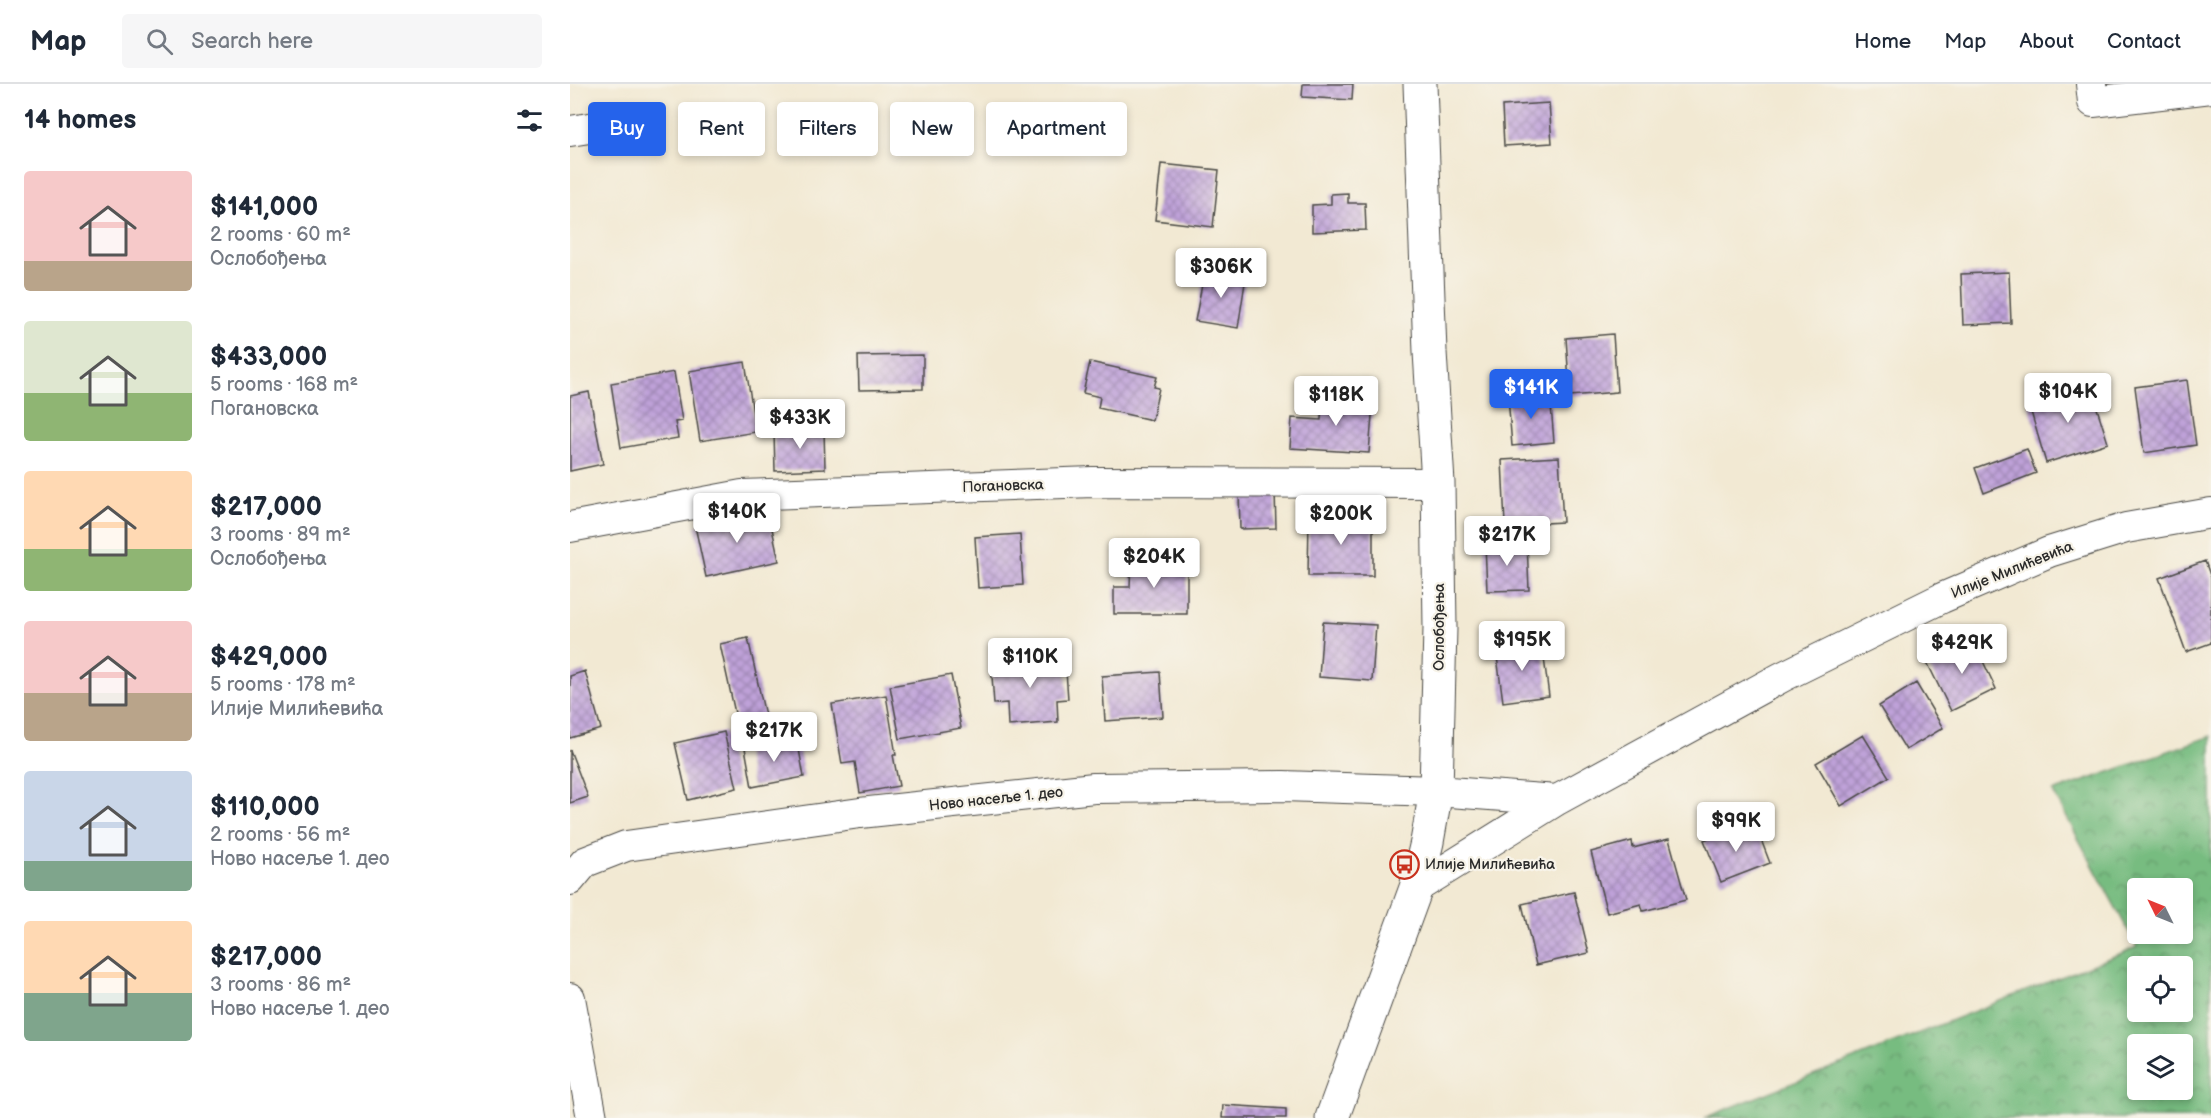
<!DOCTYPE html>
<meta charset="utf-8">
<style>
:root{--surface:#fff;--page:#f6f6f7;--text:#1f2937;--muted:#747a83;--line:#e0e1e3;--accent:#2563eb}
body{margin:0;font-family:"Balsamiq Sans",sans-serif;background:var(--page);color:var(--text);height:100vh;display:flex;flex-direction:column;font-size:22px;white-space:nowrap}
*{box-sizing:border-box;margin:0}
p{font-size:20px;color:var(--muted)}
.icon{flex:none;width:33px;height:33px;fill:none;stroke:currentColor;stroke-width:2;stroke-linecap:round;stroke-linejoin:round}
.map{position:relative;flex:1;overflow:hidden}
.drawer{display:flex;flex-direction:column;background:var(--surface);width:570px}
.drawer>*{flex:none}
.hud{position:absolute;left:18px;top:18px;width:570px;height:54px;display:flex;gap:12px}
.needle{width:39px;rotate:313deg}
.buttons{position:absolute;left:1557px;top:794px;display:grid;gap:12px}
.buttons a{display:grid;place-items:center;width:66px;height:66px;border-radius:6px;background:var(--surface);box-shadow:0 3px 9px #0003;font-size:30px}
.price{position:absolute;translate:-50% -51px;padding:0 14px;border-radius:6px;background:#fff;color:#222;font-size:20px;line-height:39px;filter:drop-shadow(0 2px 3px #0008)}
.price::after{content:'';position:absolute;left:50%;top:36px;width:18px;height:14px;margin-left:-9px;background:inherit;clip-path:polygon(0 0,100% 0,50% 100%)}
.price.selected{background:var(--accent);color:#fff}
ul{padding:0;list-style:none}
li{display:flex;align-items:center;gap:18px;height:150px;padding:0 24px}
li span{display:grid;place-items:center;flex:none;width:168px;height:120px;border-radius:6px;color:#555}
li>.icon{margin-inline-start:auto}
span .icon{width:72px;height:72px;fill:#fffc;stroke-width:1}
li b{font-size:26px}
h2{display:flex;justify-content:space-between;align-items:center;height:72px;padding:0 24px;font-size:26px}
.chip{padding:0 21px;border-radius:6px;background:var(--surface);box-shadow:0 3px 9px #0003;font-size:21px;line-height:54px}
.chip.selected{background:var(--accent);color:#fff}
header{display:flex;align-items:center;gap:36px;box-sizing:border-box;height:84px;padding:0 30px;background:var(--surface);border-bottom:2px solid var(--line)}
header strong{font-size:28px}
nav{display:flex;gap:33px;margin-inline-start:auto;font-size:21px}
.search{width:420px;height:54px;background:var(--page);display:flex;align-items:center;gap:15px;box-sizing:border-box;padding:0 21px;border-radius:6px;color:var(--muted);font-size:22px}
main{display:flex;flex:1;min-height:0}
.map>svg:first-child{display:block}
.forest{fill:url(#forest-crowns);stroke:#517456;stroke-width:1.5;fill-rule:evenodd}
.building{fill:url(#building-cross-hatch)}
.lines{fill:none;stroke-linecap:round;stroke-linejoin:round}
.street-casing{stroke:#494844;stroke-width:32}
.secondary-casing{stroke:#494844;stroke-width:35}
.street{stroke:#fff;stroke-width:30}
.secondary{stroke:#fff;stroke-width:33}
.labels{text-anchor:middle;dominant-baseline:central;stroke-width:4.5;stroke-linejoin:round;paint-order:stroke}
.street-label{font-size:15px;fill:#2b2b2b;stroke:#f7f3e8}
.poi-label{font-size:15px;fill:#2b2b2b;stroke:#f7f3e8;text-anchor:start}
</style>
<header>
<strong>Map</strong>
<div class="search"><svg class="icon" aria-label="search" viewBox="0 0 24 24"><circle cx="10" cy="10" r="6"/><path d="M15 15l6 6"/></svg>Search here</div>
<nav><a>Home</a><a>Map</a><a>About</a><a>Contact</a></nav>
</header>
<main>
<section class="drawer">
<h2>14 homes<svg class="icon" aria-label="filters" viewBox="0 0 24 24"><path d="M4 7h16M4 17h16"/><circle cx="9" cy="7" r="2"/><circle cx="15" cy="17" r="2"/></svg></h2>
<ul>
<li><span style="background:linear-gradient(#f6c9c9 75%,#b9a48a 0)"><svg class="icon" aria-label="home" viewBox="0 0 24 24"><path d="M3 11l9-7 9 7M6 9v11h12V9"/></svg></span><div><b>$141,000</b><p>2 rooms · 60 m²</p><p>Ослобођења</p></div></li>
<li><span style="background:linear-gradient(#dfe7d0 60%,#8fb573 0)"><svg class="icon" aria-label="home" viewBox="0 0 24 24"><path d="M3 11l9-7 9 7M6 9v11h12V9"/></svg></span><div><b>$433,000</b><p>5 rooms · 168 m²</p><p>Погановска</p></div></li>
<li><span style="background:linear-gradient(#ffd9b3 65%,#8fb573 0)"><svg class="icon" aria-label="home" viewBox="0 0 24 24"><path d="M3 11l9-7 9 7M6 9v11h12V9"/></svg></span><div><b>$217,000</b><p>3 rooms · 89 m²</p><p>Ослобођења</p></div></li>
<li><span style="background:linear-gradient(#f6c9c9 60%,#b9a48a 0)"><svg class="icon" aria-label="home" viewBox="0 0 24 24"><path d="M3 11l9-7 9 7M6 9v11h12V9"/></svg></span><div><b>$429,000</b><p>5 rooms · 178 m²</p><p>Илије Милићевића</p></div></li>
<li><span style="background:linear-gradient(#c9d6e8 75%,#7fa58c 0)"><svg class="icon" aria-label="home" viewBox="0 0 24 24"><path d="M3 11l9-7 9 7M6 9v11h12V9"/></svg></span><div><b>$110,000</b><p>2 rooms · 56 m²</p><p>Ново насеље 1. део</p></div></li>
<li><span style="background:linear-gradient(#ffd9b3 60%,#7fa58c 0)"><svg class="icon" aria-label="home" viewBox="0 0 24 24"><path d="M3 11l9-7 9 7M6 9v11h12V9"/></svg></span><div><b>$217,000</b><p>3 rooms · 86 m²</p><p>Ново насеље 1. део</p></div></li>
</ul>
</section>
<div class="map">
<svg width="1641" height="1034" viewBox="0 0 1641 1034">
<defs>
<pattern id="forest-crowns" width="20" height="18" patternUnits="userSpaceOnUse" patternTransform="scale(1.5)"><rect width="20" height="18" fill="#77bc80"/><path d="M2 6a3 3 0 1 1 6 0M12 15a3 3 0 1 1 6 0" fill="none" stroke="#629969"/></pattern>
<pattern id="building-cross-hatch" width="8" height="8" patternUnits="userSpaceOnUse" patternTransform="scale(1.5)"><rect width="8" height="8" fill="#bfa2d9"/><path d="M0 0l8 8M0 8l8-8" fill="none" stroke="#9b84b0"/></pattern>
</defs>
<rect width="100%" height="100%" fill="#f7f3e8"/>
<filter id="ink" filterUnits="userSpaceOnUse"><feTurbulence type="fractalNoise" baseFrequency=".0167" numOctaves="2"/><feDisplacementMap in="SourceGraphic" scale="12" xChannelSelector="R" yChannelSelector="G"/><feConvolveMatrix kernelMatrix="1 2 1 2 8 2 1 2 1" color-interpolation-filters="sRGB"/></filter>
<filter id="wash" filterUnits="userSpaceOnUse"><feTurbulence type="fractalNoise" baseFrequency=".008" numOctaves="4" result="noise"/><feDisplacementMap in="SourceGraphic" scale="24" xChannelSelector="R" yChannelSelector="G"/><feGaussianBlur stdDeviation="1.35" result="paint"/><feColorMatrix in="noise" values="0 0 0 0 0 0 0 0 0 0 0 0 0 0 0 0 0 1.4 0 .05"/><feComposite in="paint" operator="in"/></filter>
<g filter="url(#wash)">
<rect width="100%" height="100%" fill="#f2e9d3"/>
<path class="forest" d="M1641 652V1034H1134L1567 863 1483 708ZM1568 804H1612V849H1568ZM1568 882H1612V927H1568ZM1568 960H1612V1005H1568Z"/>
<g id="blocks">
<path class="building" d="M733 0H783L782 16 732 13Z
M979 19 982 59 934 62 932 22Z
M591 80 649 86 643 143 585 136Z
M778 109V119H795L796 146 742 148V121L761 120V110Z
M635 185 676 192 668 244 625 237Z
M1439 188 1441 239 1393 241 1391 190Z
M1043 250 1047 308 1000 312 996 254Z
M353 271V305L289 306 288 272Z
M175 278 186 348 130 357 119 287Z
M520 278 587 293 584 303 589 304 582 336 528 324 530 313 513 309Z
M104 288 112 337 105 338 108 354 51 364 41 299Z
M1617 296 1626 361 1574 369 1565 303Z
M1520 302 1538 359 1476 379 1459 321Z
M19 308 33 380 0 387V312Z
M980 309 984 358 942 362 938 313Z
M768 310 782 311V317L803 319 799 369 720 364 722 334 751 336 752 315 768 317Z
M254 346 255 385 205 387 204 348Z
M1457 365 1466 389 1414 409 1405 384Z
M989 373 993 438 935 441 932 376Z
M705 406 706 444 670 445 669 407Z
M198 426 209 477 136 493 125 442Z
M803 432V492H738L739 433Z
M450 450 453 501 408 504 405 453Z
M957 459 959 506 917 507 915 460Z
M561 476H617V530H544V503H560Z
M1635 477 1641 494V559L1616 568 1589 494Z
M753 538 806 541 802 597 749 593Z
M178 554 196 636 168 643 150 560Z
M1403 556 1426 605 1381 627 1357 578Z
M972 559 979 612 933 618 926 565Z
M495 573 498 615 487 616 488 638 438 642 437 619 424 620 421 578Z
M15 587 31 645 0 654V592Z
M590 588 593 633 535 637 532 592Z
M381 591 391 644 330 655 320 602Z
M1346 599 1373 644 1336 666 1309 622Z
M316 611 326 671H323L329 702 290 709 285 678 272 680 262 620Z
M154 648 167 704 118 716 105 659Z
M1293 651 1319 693 1271 722 1246 679Z
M227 654 234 693 182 703 175 664Z
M0 666 18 713 0 719Z
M1173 740 1180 758 1190 753 1200 779 1151 798 1134 756Z
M1099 755 1116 816 1073 827 1071 820 1037 829 1021 768 1062 757 1063 764Z
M1004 808 1019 869 966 881 952 820Z
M653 1021 716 1025V1034H652Z"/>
</g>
</g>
<g filter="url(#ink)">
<use href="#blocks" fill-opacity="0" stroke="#494844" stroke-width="1.5"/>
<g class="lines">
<defs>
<path id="street" d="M1521 0 1523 18 1641 4
M0 47 70 36
M0 443 172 411 523 398 868 399
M0 796 15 778 56 762 290 729 524 704 713 702 866 707 987 716
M846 804 987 716 1212 593 1372 514 1479 468 1556 444 1641 429
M0 914 22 1034"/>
<path id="secondary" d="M762 1034 846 804 857 758 866 707 870 544 868 399 860 268 850 0"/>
</defs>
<use href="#street" class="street-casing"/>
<use href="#secondary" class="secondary-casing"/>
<use href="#street" class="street"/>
<use href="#secondary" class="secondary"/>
</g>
</g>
<defs>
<symbol id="bus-ring" viewBox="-11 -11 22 22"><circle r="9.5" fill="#f7f3e8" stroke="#c8321e" stroke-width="1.5"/><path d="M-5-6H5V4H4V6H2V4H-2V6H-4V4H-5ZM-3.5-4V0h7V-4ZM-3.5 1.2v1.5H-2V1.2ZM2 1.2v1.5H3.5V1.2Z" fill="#c8321e"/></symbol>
</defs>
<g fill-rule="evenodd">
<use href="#bus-ring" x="818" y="764" width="33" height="33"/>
</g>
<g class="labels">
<g class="street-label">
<text transform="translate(433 402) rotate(-2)">Погановска</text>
<text transform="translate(1442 486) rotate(-22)">Илије Милићевића</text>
<text transform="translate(869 543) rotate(-90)">Ослобођења</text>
<text transform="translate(426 715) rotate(-6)">Ново насеље 1. део</text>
</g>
<g class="poi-label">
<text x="855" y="780">Илије Милићевића</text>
</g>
</g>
</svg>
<div class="buttons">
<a><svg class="needle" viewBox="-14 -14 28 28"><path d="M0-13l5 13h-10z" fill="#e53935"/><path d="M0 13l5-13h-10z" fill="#747a83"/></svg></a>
<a><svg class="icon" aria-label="locate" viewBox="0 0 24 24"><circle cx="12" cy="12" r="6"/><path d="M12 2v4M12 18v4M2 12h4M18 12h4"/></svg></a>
<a><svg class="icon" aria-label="layers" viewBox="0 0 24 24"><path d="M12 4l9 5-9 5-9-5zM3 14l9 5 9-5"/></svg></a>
</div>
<b class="price" style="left:651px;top:215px">$306K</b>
<b class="price selected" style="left:961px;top:336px">$141K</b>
<b class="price" style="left:1498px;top:340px">$104K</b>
<b class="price" style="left:766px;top:343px">$118K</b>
<b class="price" style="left:230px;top:366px">$433K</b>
<b class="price" style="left:167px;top:460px">$140K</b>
<b class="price" style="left:771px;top:462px">$200K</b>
<b class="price" style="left:937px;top:483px">$217K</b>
<b class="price" style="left:584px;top:505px">$204K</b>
<b class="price" style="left:952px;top:588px">$195K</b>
<b class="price" style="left:1392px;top:591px">$429K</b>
<b class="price" style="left:460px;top:605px">$110K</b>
<b class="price" style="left:204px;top:679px">$217K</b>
<b class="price" style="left:1166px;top:769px">$99K</b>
<div class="hud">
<a class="chip selected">Buy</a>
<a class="chip">Rent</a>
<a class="chip">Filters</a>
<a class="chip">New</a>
<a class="chip">Apartment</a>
</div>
</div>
</main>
